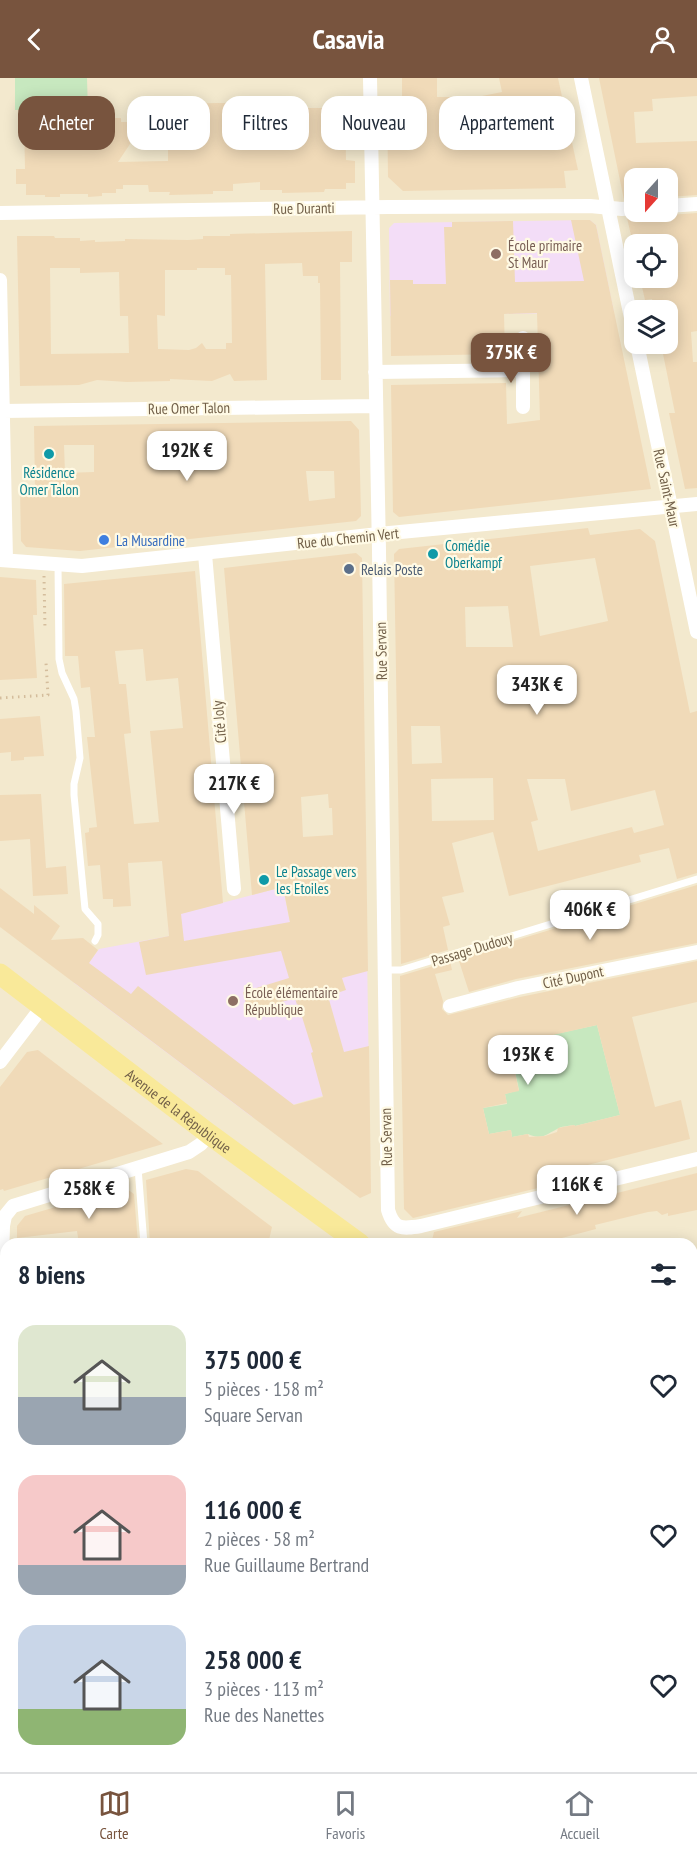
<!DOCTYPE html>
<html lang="fr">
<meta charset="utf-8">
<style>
:root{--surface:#fff;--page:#f6f6f7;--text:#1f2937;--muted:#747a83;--line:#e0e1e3;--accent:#78543e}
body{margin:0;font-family:"PT Sans Narrow",sans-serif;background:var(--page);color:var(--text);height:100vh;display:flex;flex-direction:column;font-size:22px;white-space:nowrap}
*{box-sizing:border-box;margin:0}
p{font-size:20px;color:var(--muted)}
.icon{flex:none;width:33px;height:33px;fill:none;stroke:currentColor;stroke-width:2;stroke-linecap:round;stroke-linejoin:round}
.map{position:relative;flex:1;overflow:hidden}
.drawer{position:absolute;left:0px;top:1160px;width:698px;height:536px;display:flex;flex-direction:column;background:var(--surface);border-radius:18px 18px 0 0;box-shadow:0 3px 15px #0003}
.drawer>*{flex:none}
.guide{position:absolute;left:18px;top:18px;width:662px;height:54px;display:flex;gap:12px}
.needle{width:39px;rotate:201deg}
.tools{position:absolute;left:624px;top:90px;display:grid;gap:12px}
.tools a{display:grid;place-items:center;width:54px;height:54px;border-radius:12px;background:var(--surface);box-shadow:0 3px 15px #0003;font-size:30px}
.price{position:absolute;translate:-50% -51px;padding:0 14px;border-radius:12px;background:#fff;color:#222;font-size:20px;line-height:39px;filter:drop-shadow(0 2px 3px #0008)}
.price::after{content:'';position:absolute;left:50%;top:36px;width:18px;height:14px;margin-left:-9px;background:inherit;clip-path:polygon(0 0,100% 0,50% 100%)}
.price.current{background:var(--accent);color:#fff}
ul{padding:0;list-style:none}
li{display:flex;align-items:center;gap:18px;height:150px;padding:0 18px}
li span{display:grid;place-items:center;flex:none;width:168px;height:120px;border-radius:18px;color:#555}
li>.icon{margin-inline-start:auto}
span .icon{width:72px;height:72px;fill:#fffc;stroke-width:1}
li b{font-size:26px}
h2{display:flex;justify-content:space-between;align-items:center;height:72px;padding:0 18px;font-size:26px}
.pill{padding:0 21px;border-radius:18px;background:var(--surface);box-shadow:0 3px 15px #0003;font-size:21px;line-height:54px}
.pill.current{background:var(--accent);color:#fff}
header{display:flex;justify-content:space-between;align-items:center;height:78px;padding:0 18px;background:var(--accent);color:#fff;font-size:27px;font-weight:700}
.menu{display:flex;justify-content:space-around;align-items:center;height:84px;border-top:2px solid var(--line);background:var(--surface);font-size:16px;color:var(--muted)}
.menu a{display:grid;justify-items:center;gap:3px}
.menu .current{color:var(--accent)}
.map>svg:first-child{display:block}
.residential{fill:#f3e9ce;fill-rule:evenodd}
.education{fill:#f3ddf7}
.green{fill:#c7e8bf}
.building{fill:#f0dab8;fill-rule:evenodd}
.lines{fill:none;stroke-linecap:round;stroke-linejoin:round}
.path{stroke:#d4bd9c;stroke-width:3;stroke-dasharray:1.5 4.5;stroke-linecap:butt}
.lane{stroke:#fff;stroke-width:7}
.street{stroke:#fff;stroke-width:14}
.primary{stroke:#f9e999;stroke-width:21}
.education-dot{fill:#8d6e63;stroke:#fffae5;stroke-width:2}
.culture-dot{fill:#0f9aa8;stroke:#fffae5;stroke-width:2}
.shop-dot{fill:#3f7fe0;stroke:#fffae5;stroke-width:2}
.service-dot{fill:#5c6f8a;stroke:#fffae5;stroke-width:2}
.labels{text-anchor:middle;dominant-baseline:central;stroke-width:4.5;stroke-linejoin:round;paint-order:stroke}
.street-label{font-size:15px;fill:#715f48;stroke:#fffae5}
.education-label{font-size:15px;fill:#785e54;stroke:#fffae5;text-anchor:start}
.culture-label{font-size:15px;fill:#0d838f;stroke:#fffae5;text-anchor:start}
.shop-label{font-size:15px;fill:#366cbe;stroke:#fffae5;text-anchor:start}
.service-label{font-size:15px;fill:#4e5e75;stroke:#fffae5;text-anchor:start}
</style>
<header><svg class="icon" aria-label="back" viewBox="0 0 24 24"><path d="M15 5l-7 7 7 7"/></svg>Casavia<svg class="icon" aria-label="person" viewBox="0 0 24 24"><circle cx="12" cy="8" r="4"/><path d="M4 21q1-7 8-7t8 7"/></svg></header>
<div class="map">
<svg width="697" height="1694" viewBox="0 0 697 1694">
<rect width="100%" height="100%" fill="#fbf6e0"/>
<path class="residential" d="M0 0H697V1694H0ZM634 100H668V134H634ZM634 166H668V200H634ZM634 232H668V266H634ZM6 1166H692V1689H6Z"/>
<path class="education" d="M590 142 596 147 614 234 390 238 389 150 394 145Z
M283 809 294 866 367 873 369 1004 252 1039 74 905 99 871 169 858 168 839Z"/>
<path class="green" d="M15 0H87L88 35H39V31L15 32Z
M597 947 620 1037 575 1048 574 1047C570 1048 563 1048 559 1050 548 1055 542 1063 528 1056L512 1059 511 1052 489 1056 483 1030 507 1026 505 1016 519 1012 509 966Z"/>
<path class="building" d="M402 0H437V19H477L502 14 499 0H558L578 92 564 93 566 110 403 113 388 99 387 20H402Z
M599 0H697V18L652 21 653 33 634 34 636 65 697 63V117L668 119V100H634V121L624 122Z
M302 24V30H345L346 82 355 83V105H346V111H325L324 114 282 115V112H260V104L233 106V113H213V116L169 117 170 114H149L148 107H123V111H116V115H102V118L88 119V116H60V119H45V117H26V106H16V91H25L24 40H31V36L88 35V30H98V26H112L113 40H121V44H129L130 66 118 84 168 83V53H154V26Z
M662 135 669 137 697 135V253L691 254 693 284H697V410L685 411 669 335H675L661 266H668V232H654L652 221 645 222 640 200H668V166H633L627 140Z
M571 142H590L596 147 651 411 399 439 393 434 391 307 506 305 507 346 540 342 537 235 504 236 505 276 391 278 390 202H413V206H446L444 149H452V144L513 143 515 204 584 203Z
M352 153V184H340L341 302H321L320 205H318V198H303L302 185 265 186 267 302 234 303 230 296 212 303 170 301V303L127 304 97 302 79 307 20 308 17 158H54L55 160H80V163L95 162V164L125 163V161L188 162 203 161V158H230V156ZM50 190H80V195L119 194 120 238H128L129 275 51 276ZM197 190H225V197H231L232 265H226V271H206L202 265 196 270 189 272 158 271 157 237 165 238V192H197Z
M351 343 359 352 361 438 356 443 80 473 26 469 21 463 20 412 35 411 34 348ZM64 367H94V394L65 395ZM306 393H334L335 420 309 423Z
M588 450 590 457 640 451 655 463 690 635 697 633V795L677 801 669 770 639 777 641 784 509 818 493 754 452 765 464 814 442 819 450 847 443 849 448 872 401 886 394 476 399 471ZM595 480 608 543 540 558 530 488ZM508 528 513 569H466L465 529ZM411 648H440L442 685 412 686ZM493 700 494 742 432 743 431 701ZM527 701H565L571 733 655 712 664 747 634 755 632 749 538 773 531 744 538 742Z
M356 475 362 480 368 893 342 900 346 912 328 918 344 974 369 968 371 1115 360 1120 0 849V810L34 836V827L60 848 51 862 83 860 98 872 89 885 131 916 138 908 294 1027 323 1019 311 975 313 974 298 926 297 927 295 920 248 934 243 914 289 900 281 873 146 897 139 864 169 858 162 783 128 785 131 828 113 829V821H103L100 787 88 788 85 755 89 754V750L97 749 87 659H95L90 609 81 610 78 578H65L64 506 195 493 223 825 181 836 184 863 290 844 283 809 252 817 224 490ZM143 571 146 603 178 600 183 650 150 653 159 744 134 746 124 656 131 655 126 606H119L115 573ZM328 716 329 730H332L333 757 303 759 301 719Z
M0 499 36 502 37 537H33L37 600 0 602Z
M40 638 44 678 24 679V682L11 683V674L0 675V641Z
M41 716 46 790 66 788 68 816 33 818 30 761 0 763V717Z
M697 807V865L516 901 469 914 458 880Z
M450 883 452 892 435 896 443 923 442 931 448 937 520 919 697 883V924L632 939 655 1029 681 1022 690 1061 572 1091 564 1100 542 1106 538 1110 413 1140 404 1131 400 898ZM597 947 620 1037 575 1048 574 1047 558 1050 557 1054 545 1058 529 1059 528 1056 512 1059 511 1052 489 1056 483 1030 507 1025 505 1016 519 1013 509 967Z
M38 972 72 998 163 1066 4 1113 3 1111 0 1112V1009L27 974Z
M186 1091 198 1093 272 1149 269 1162 239 1166H150L146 1102Z
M697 1095V1132L668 1138V1135L662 1137 657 1133 648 1134 595 1147 596 1151 539 1166H431L434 1154 522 1133 517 1140Z
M124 1109 134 1116 138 1166H79L77 1153 17 1160V1148L25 1138Z"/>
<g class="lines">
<path class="path" d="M44 498 45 552
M0 620 48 617 46 585"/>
<path class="lane" d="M58 487 59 581 62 595 74 621 76 633 80 680 74 706V717L85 831 98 846V857L95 863
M384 892H401L697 801
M138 1090 144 1166
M0 1682 1 1694
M617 1689 618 1694"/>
<path class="street" d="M370 0 379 473 388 1132C394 1152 402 1151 421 1148L697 1081
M581 0C598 85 617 169 634 254
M668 128 697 126
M0 135 389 129 590 128 622 131 634 130
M0 202 6 482
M637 266 697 554
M375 294 523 292
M523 329V260
M3 333 375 328
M205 476 234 811
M0 482 82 488 379 456 697 426
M450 928 518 910 697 874
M0 984 42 929
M692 1227H697
M0 1243 3 1148 5 1138 13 1128 189 1074 201 1066 209 1056
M0 1253 6 1252
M0 1278 6 1325
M0 1361 6 1360
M87 1689V1694
M240 1689V1694
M282 1689 283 1694
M488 1689 489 1694"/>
<g class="primary">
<path id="s1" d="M0 896 209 1056 360 1166"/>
<path d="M692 1416 697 1420"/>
</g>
</g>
<g class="education-dot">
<circle cx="496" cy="176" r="6"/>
<circle cx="233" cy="923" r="6"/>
</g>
<g class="culture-dot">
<circle cx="49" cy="376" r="6"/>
<circle cx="433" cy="476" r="6"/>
<circle cx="264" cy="802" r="6"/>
</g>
<circle class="shop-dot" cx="104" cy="462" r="6"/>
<circle class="service-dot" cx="349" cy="491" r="6"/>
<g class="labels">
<g class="street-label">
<text transform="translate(304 130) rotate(-1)">Rue Duranti</text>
<text transform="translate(189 330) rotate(-1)">Rue Omer Talon</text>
<text transform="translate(667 410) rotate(78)">Rue Saint-Maur</text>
<text transform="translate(348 460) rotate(-6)">Rue du Chemin Vert</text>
<text transform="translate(381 573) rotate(-91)">Rue Servan</text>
<text transform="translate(219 644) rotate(-95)">Cité Joly</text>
<text transform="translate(472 871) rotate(-17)">Passage Dudouy</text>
<text transform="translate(573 899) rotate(-12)">Cité Dupont</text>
<text stroke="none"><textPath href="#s1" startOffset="225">Avenue de la République</textPath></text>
<text transform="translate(386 1059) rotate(-91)">Rue Servan</text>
</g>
<g class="education-label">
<text x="508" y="167">École primaire<tspan x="508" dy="17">St Maur</tspan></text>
<text x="245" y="914">École élémentaire<tspan x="245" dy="17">République</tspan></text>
</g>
<g class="culture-label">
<text x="49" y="394" text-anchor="middle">Résidence<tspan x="49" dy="17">Omer Talon</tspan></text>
<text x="445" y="467">Comédie<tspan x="445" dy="17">Oberkampf</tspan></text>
<text x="276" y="793">Le Passage vers<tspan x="276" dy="17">les Etoiles</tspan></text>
</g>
<g class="shop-label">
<text x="116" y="462">La Musardine</text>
</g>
<g class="service-label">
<text x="361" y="491">Relais Poste</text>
</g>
</g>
</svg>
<div class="tools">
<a><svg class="needle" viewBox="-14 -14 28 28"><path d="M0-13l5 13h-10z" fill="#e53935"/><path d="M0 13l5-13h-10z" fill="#747a83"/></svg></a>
<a><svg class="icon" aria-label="locate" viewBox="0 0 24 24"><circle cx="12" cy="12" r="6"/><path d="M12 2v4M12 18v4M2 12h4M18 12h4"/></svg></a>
<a><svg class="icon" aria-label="layers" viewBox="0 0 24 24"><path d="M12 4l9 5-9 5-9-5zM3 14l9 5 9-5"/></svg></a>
</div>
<b class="price current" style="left:511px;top:306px">375K €</b>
<b class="price" style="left:187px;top:404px">192K €</b>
<b class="price" style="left:537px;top:638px">343K €</b>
<b class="price" style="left:234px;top:737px">217K €</b>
<b class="price" style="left:590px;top:863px">406K €</b>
<b class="price" style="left:528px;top:1008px">193K €</b>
<b class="price" style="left:577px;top:1138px">116K €</b>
<b class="price" style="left:89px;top:1142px">258K €</b>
<div class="guide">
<a class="pill current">Acheter</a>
<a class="pill">Louer</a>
<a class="pill">Filtres</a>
<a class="pill">Nouveau</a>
<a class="pill">Appartement</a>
</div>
<section class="drawer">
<h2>8 biens<svg class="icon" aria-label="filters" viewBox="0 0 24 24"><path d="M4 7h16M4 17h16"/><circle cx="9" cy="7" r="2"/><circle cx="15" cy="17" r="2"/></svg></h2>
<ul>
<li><span style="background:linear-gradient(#dfe7d0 60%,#9aa5b1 0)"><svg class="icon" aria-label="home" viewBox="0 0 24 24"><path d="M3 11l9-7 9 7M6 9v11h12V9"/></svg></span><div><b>375 000 €</b><p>5 pièces · 158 m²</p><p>Square Servan</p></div><svg class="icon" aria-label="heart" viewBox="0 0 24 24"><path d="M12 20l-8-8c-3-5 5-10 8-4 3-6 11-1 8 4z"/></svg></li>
<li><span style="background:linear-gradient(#f6c9c9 75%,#9aa5b1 0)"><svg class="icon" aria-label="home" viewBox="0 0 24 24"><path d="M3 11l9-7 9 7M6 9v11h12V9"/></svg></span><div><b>116 000 €</b><p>2 pièces · 58 m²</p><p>Rue Guillaume Bertrand</p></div><svg class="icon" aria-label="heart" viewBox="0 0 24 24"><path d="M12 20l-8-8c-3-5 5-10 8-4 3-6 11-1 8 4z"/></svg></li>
<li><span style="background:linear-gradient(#c9d6e8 70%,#8fb573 0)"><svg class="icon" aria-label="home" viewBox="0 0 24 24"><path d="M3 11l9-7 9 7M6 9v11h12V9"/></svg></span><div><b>258 000 €</b><p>3 pièces · 113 m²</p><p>Rue des Nanettes</p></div><svg class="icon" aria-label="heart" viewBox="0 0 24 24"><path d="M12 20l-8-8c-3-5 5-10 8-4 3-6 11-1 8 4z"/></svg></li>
</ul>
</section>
</div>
<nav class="menu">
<a class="current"><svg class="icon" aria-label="map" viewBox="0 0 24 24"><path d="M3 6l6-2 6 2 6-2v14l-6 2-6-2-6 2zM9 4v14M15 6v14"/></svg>Carte</a>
<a><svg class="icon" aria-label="saved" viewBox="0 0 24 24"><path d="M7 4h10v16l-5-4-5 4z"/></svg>Favoris</a>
<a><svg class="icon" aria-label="home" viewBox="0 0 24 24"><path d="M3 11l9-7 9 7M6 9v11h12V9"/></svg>Accueil</a>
</nav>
